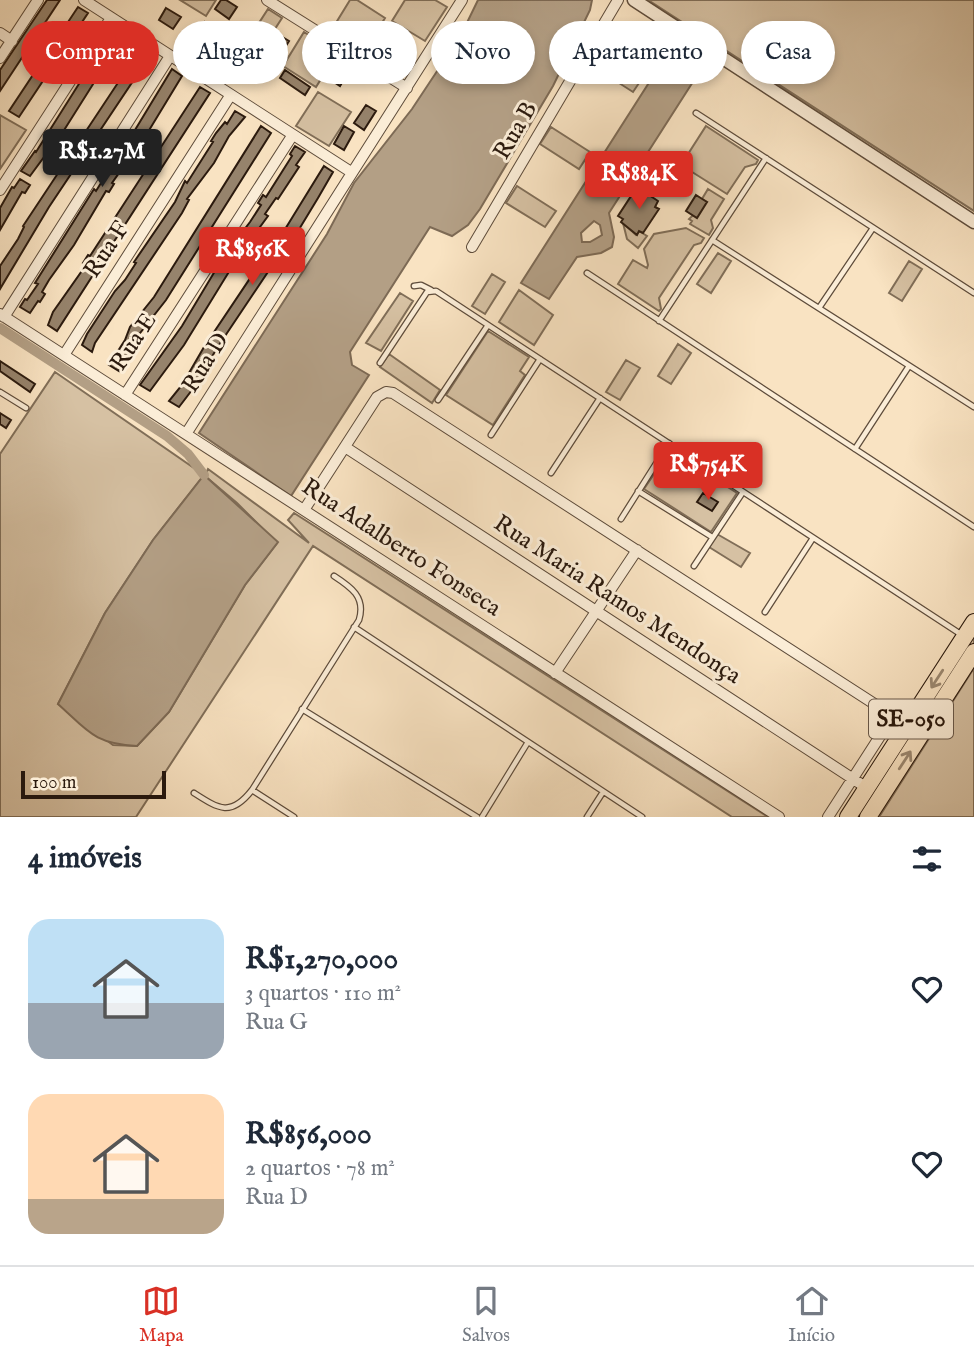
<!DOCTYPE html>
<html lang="pt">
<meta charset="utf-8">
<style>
:root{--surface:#fff;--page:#f6f6f7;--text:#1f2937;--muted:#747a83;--line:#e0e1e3;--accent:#d93025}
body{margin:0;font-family:"IM FELL English",serif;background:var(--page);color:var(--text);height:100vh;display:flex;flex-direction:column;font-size:26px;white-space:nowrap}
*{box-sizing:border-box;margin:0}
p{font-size:23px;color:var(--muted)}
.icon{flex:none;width:38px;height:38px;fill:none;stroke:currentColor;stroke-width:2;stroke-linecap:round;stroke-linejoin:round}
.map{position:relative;height:817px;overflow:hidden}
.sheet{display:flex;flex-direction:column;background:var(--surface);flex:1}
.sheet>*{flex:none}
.top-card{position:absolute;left:21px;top:21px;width:933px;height:63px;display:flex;gap:14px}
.scale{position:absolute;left:21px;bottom:18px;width:145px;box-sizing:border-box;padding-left:7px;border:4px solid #2b1a0e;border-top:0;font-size:19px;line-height:24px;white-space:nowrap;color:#2b1a0e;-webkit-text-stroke:5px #fbedd7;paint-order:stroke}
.price{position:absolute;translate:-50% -60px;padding:0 16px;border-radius:7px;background:var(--accent);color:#fff;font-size:23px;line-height:46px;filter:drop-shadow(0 2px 4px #0008)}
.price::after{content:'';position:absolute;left:50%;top:42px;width:21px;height:16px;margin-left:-10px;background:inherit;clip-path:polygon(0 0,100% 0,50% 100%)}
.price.current{background:#222;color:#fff}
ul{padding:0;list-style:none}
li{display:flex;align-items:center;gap:21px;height:175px;padding:0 28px}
li span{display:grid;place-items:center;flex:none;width:196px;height:140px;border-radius:21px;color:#555}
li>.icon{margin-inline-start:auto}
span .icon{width:84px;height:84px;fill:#fffc;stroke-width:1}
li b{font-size:30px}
h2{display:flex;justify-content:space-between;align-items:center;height:84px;padding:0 28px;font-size:30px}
.chip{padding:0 24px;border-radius:32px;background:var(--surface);box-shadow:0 4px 10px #0003;font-size:24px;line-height:63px}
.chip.current{background:var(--accent);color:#fff}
.menu{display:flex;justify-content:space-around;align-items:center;height:98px;border-top:2px solid var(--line);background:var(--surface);font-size:19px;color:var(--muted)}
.menu a{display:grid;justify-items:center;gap:4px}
.menu .current{color:var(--accent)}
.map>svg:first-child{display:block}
.green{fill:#d6c1a3;stroke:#806e58;stroke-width:2}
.water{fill:#b39f85;stroke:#7d6a55;stroke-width:2;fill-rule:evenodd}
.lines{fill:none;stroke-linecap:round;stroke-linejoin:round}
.canal{stroke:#b39f85;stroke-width:10}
.building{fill:#96836c;stroke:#2b1a0e;stroke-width:2}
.service-casing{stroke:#5e4c3b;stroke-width:7}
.minor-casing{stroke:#5e4c3b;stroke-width:12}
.tertiary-casing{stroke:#5e4c3b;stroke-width:15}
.primary-casing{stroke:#2b1a0e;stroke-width:18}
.service{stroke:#fbedd7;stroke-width:4.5}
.minor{stroke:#fbedd7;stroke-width:10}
.tertiary{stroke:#fbedd7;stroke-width:12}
.primary{stroke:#f9e3c2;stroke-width:16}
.oneway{stroke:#9c8971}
.labels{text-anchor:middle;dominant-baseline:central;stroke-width:6;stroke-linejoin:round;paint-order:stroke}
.shield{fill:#fbedd7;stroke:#69594a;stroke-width:2}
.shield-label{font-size:23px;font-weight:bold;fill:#2b1a0e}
.street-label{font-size:24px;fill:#2b1a0e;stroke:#fbedd7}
</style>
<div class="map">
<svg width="974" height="817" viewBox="0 0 974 817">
<rect width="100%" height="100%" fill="#f9e3c2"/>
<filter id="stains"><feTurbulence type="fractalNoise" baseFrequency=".00286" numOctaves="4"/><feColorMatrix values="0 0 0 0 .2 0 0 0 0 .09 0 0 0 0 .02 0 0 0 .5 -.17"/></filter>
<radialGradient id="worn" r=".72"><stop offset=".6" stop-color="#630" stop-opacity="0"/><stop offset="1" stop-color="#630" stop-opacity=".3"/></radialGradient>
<path class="green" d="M180 0H216L206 16Z
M350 0H357L385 18 364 52 331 31Z
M405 0H435L447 7 425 41 392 21Z
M648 0H974V211Z
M268 9 282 18 260 52 246 43Z
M609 26 657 56 633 92 588 63Z
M304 32 337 53 316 87 283 66Z
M318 92 351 112 329 146 296 126Z
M0 115 26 130 0 169Z
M706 126 758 160 756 164 745 167 727 194 681 165Z
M551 127 590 152 579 169 540 144Z
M517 186 556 211 545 227 506 203Z
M708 189 724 199 711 220 713 228 709 235 690 224 692 221 689 219 707 202 702 199Z
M623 223 636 235 639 231 647 236 638 248 627 239Z
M686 228 704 238 701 243 694 245 659 298 661 309 659 311 618 284 633 260 647 268 648 265 644 249 654 234Z
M718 253 731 261 711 293 697 284Z
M909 261 922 269 902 301 889 293Z
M492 274 505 282 485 314 472 306Z
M519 290 553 315 534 345 499 322Z
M400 293 413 301 381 351 366 343Z
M488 331 529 357 520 371 525 375 493 425 446 395Z
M678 344 691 353 671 384 658 376Z
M389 354 440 390 432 403 380 367Z
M626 360 640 368 620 400 606 392Z
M55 372 204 475 153 540 105 613 58 704 113 745 137 746 169 712 245 585 277 543 237 503 205 476 208 469 309 543 288 520 294 513 768 817H732L313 546 136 817H0V454Z
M670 450 737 493 711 532 644 489Z
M717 534 750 553 741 567 709 547Z
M974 633V643L862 817H854Z
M974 668V817H879Z"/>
<path class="water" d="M478 0H592L590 10 553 86 480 209 468 225 452 236 430 227 350 352 352 365 369 375 291 496 199 433 327 234 354 183 412 109 461 35Z
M675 42 705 63 609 213 614 237 612 247 601 253 577 257 549 299 521 283ZM594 221 600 225 602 235 590 242H582L581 233Z
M660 172 665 174 663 181 669 185 666 193 653 184Z
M204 475 278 542 245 585 169 712 137 746C94 744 88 731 58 704L105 613 153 540Z"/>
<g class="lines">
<path class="canal" d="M0 328 167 436 188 454 204 475"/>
</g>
<path class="building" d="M47 0H60L0 91V70Z
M221 0H226L237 7 229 19 215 9Z
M78 7 88 13 19 117 9 111Z
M166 8 181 17 173 29 159 20Z
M205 22 220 31 212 43 198 34Z
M116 32 125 38 104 71 96 82 95 81 49 154 47 153 30 176 21 171 35 151 36 152 82 79 92 68Z
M279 35 289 41 284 49 274 43Z
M141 48 151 54 49 207 0 289V266L18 239 24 227 23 226Z
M235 57 249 66 242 78 227 68Z
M332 65 347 74 340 86 325 76Z
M172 69 182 76 148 132 112 183 114 184 109 192 106 191 74 245 49 280 42 292 45 294 40 302 38 301 30 313 20 307 25 299 27 300 38 284 35 283 94 189 96 191 106 175 104 173 135 130Z
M285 70 310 87 305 95 280 78Z
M200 87 210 93 104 257 102 256 90 273 93 275 57 331 48 325 53 312 86 265 83 263 88 255 90 256Z
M366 105 376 111 364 130 354 123Z
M235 111 245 117 229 136 214 163 187 199 189 200 182 213 95 343 92 352 82 345 87 334 115 291 125 280 136 263 134 262 175 202 185 181 187 183 213 142 211 141 216 133 225 122 227 124Z
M261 126 271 133 166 300 137 337 119 371 109 365 125 340 130 327 154 297Z
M344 126 354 132 344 150 334 144Z
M295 146 305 152 296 165 299 167 278 199 276 198 265 214 268 216 238 257 184 345 150 391 140 385 182 326 224 256 250 222 261 205 258 203 263 195 266 197 292 156 290 154Z
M324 166 333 172 318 198 292 241 290 239 217 348 195 386 179 407 169 401 182 385 204 347 277 238 279 239Z
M20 179 30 185 25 193 22 192 0 230V208L12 187 14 188Z
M637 187 658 201 655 207 659 209 643 233 639 231 637 235 621 222 623 219 618 216Z
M696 195 707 202 697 218 686 211Z
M0 361 35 384 30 392 0 371Z
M0 413 11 420 6 428 0 424Z
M703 493 718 502 712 511 697 502Z"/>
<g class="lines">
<defs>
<path id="service" d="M696 113 974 293
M712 240 974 407
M587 273 974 527
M414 286 421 285 431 290
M819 308 873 228
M659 321 766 158
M380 363 427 292 436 291 962 635
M0 392 26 408
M438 400 488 325
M491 435 540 359
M855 449 909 366
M551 473 600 398
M638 491 712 537
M621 519 669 443
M694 566 743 492
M765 612 813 538
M354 627 642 817
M302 709 477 817
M252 790 294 817
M194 793C219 809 231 817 252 790L359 620C366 597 351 587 334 576
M482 817 528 742
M587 817 603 792"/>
<path id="minor" d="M84 0 351 172
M267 0 407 88
M0 33 12 41
M0 58 38 0
M0 190 111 18
M472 247 618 0
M0 314 779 817
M4 317 170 56
M64 355 230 96
M125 395 292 136
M186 434 462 0
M345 447 867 788
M304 510 377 397 386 392 393 393 907 725
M555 673 637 550
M828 817 893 716"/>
<path id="tertiary" d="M634 0 974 222"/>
<path id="primary" d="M848 817 974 622
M868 817 974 652"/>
</defs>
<use href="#service" class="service-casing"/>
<use href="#minor" class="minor-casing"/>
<use href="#tertiary" class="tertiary-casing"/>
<use href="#primary" class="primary-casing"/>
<use href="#service" class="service"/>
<use href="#minor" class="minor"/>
<use href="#tertiary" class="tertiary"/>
<use href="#primary" class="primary"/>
</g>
<defs><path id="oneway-shaft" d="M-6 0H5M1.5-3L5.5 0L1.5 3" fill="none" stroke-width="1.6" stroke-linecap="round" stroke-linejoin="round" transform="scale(1.75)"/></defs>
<g class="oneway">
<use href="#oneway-shaft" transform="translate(937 679) rotate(123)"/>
<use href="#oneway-shaft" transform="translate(905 760) rotate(-57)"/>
</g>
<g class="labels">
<rect class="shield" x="869" y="699.5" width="84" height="39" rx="5"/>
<g class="shield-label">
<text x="911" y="719">SE-050</text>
</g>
<g class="street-label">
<text transform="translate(516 131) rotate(-60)">Rua B</text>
<text transform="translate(107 250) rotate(-57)">Rua F</text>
<text transform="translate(134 342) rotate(-57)">Rua E</text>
<text transform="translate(206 363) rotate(-58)">Rua D</text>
<text transform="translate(401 548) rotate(33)">Rua Adalberto Fonseca</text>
<text transform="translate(617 600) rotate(33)">Rua Maria Ramos Mendonça</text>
</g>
</g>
<rect width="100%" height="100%" filter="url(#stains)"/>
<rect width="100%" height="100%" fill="url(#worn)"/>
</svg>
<div class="scale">100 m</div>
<b class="price current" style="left:102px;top:189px">R$1.27M</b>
<b class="price" style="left:639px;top:211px">R$884K</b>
<b class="price" style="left:252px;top:287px">R$856K</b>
<b class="price" style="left:708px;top:502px">R$754K</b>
<div class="top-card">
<a class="chip current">Comprar</a>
<a class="chip">Alugar</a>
<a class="chip">Filtros</a>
<a class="chip">Novo</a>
<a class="chip">Apartamento</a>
<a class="chip">Casa</a>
</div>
</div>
<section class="sheet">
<h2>4 imóveis<svg class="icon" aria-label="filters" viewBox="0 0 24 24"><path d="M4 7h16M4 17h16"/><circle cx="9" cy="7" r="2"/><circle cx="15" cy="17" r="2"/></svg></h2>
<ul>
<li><span style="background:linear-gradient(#bfe0f5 60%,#9aa5b1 0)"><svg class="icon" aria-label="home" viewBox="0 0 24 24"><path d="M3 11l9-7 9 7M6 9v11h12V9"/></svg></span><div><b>R$1,270,000</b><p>3 quartos · 110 m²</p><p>Rua G</p></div><svg class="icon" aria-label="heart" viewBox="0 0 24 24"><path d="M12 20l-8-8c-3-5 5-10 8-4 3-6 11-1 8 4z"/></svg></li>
<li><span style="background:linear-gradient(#ffd9b3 75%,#b9a48a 0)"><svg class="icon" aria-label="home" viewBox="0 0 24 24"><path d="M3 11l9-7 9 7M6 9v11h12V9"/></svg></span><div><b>R$856,000</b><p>2 quartos · 78 m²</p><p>Rua D</p></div><svg class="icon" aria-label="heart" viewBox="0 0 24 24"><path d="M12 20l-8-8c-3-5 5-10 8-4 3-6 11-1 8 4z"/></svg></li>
</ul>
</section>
<nav class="menu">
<a class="current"><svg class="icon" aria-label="map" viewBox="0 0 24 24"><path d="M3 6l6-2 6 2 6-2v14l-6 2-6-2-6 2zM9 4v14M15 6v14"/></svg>Mapa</a>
<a><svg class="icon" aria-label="saved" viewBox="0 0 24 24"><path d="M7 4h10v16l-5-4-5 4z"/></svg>Salvos</a>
<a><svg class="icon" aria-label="home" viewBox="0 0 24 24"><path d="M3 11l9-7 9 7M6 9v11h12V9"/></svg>Início</a>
</nav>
